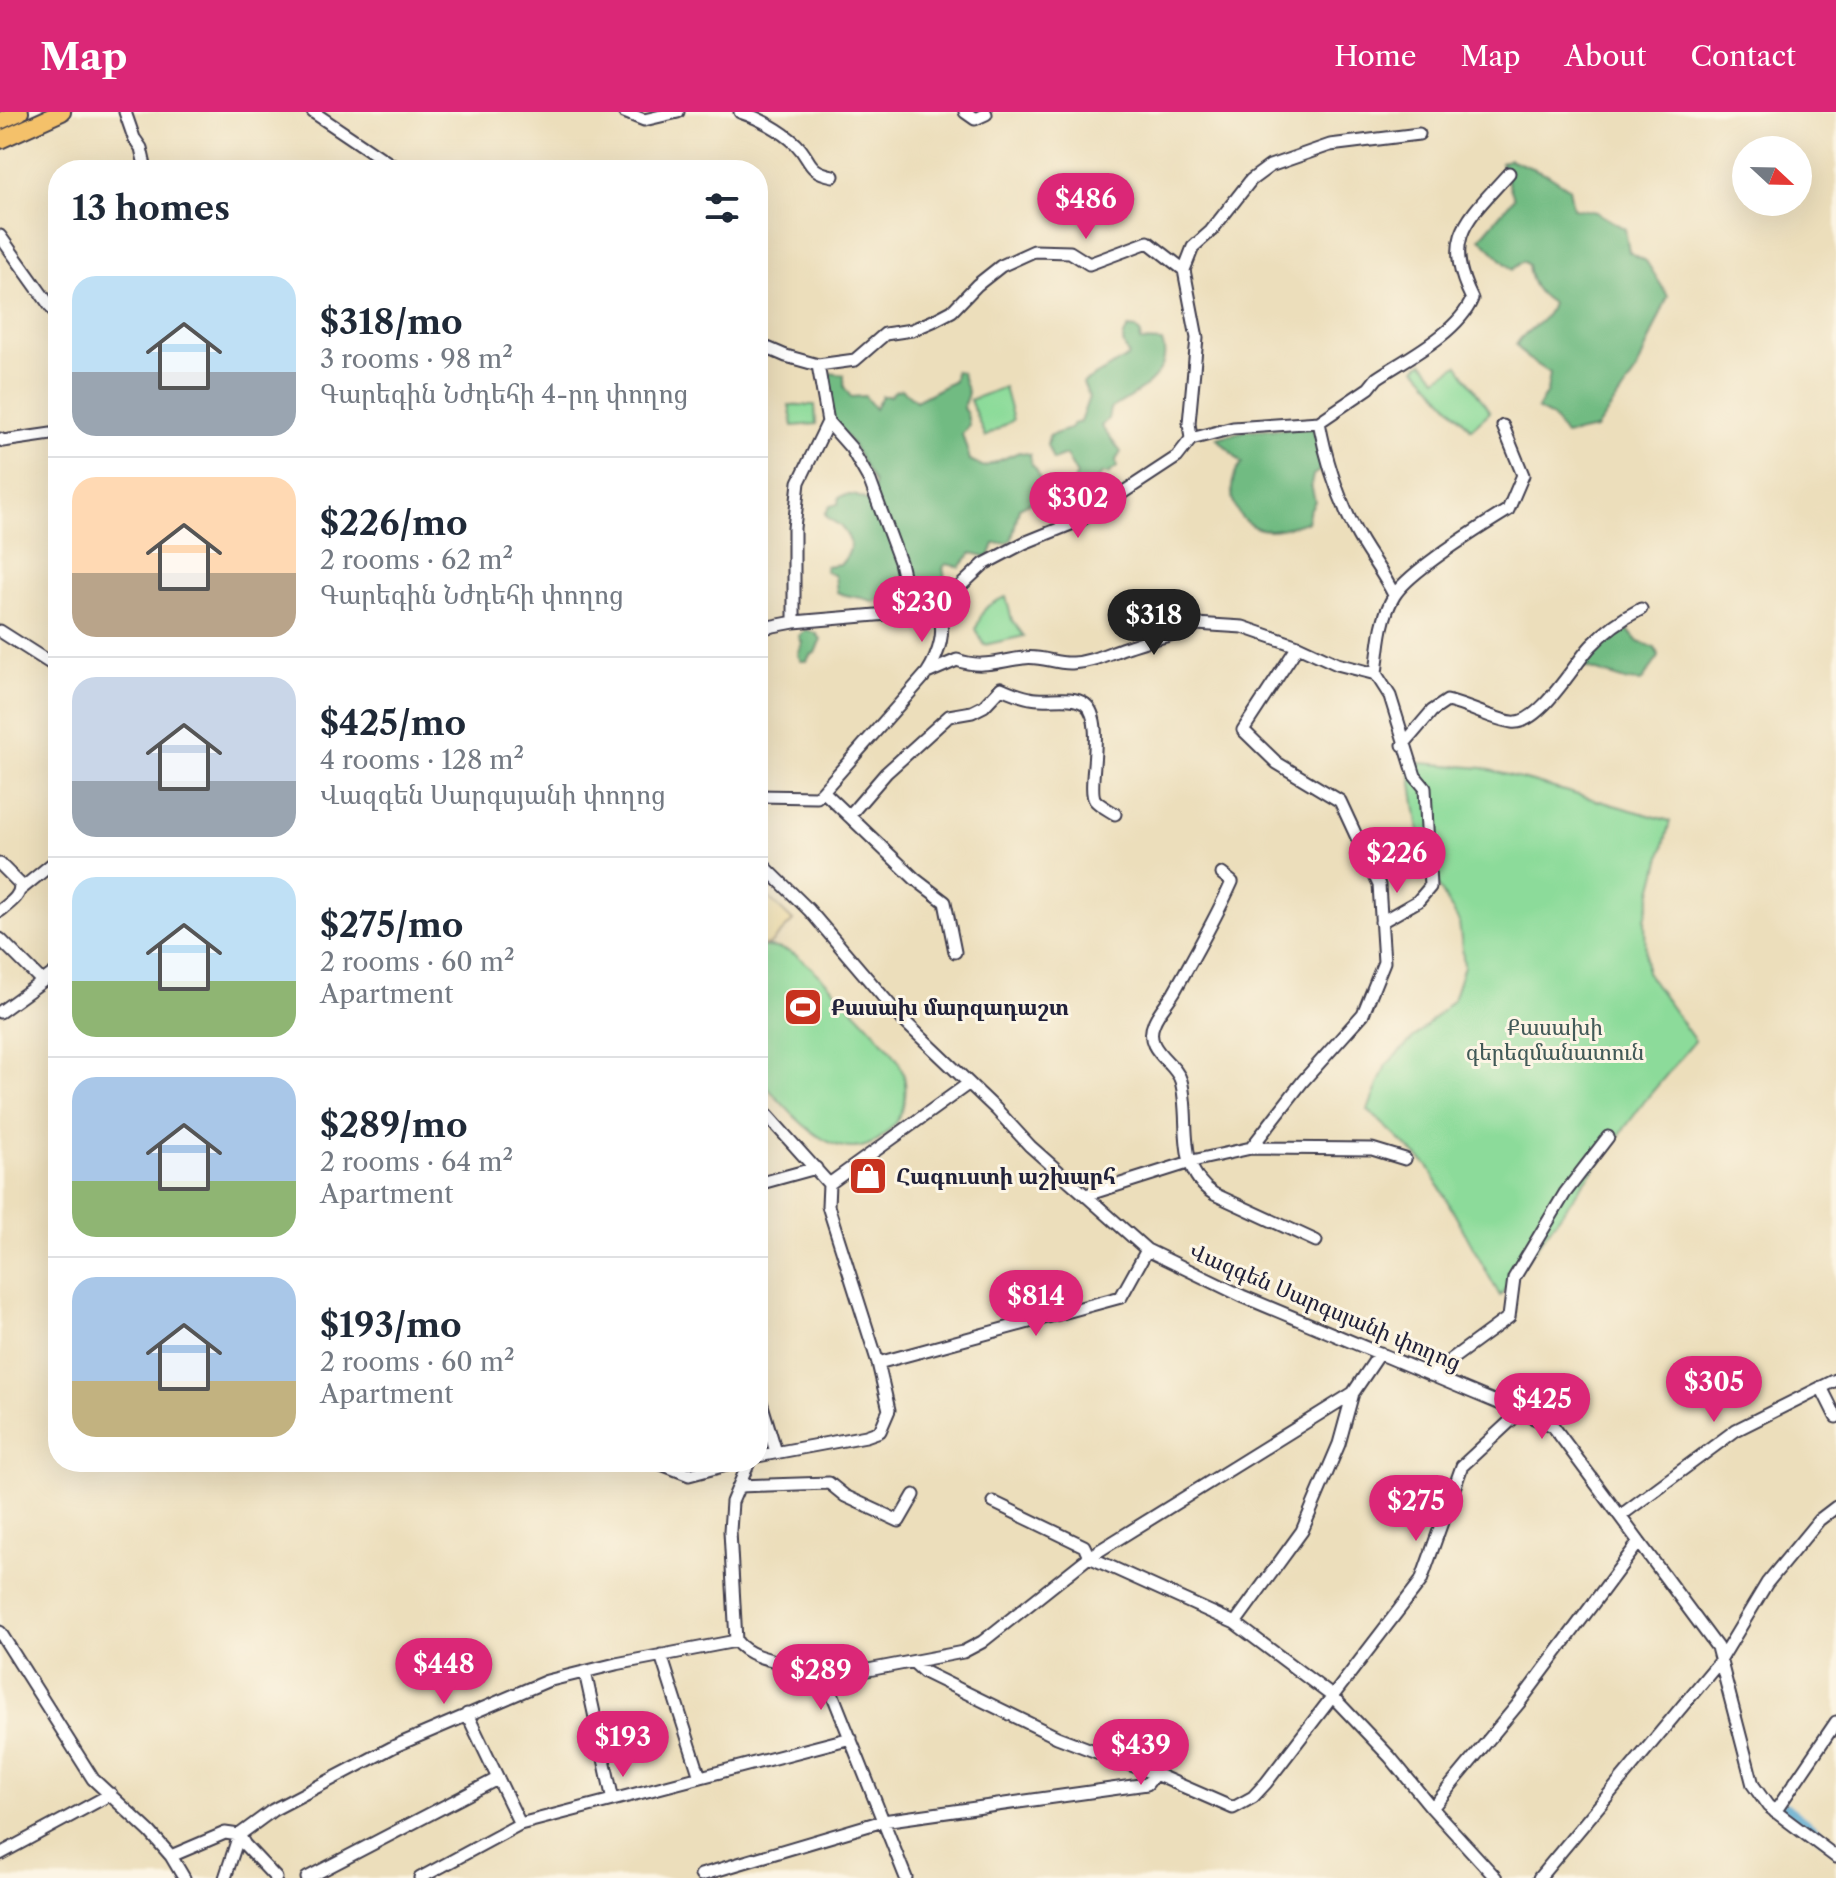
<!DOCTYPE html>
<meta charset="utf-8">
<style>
:root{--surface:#fff;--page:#f6f6f7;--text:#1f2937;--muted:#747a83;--line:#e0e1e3;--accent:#db2777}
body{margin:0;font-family:"Libre Caslon Text","Noto Serif Armenian",serif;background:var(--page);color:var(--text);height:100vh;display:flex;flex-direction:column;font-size:30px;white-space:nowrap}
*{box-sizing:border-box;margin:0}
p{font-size:26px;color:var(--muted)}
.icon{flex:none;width:44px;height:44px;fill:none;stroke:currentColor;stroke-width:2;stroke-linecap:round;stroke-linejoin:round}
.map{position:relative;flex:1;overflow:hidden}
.sheet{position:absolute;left:48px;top:48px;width:720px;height:1312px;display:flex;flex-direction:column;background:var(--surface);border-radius:32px;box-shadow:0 8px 32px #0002}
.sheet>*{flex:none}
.needle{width:52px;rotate:112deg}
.buttons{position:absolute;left:1732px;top:24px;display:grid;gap:16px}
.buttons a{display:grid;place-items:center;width:80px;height:80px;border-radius:50%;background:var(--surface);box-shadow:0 8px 32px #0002;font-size:40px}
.price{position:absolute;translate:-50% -68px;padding:0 18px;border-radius:28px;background:var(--accent);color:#fff;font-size:26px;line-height:52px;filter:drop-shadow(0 2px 4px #0008)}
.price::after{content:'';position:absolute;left:50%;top:48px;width:24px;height:18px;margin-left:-12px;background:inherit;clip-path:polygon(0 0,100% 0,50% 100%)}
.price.on{background:#222;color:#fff}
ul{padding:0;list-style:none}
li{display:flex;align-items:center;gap:24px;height:200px;padding:0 24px}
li+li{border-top:2px solid var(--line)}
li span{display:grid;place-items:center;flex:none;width:224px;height:160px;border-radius:24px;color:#555}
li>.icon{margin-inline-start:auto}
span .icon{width:96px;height:96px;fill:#fffc;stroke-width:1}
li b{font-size:34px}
h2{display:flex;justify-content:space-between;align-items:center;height:96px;padding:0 24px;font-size:34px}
header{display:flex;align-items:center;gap:48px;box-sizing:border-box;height:112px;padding:0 40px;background:var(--accent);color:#fff}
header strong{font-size:38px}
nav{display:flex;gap:44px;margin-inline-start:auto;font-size:28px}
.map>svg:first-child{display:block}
.green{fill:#8cdb9a;stroke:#577e6a;stroke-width:2}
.forest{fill:#71bb82;stroke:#4a6e5e;stroke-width:2}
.sand{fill:#eeda9e;stroke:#887e6c;stroke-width:2}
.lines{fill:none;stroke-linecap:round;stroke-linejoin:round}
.canal{stroke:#53a5ce;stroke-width:10}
.minor-casing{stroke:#403e4e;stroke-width:15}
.highway-casing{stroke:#403e4e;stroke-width:20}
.minor{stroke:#fff;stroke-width:11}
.highway{stroke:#f4c16a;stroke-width:16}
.labels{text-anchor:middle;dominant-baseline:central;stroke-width:6;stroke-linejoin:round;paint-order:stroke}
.poi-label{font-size:22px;font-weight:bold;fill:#22223b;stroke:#fcf5e5;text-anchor:start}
.park-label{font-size:22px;fill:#425a58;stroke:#fcf5e5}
.street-label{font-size:22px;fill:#22223b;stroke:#fcf5e5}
</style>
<header>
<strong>Map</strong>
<nav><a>Home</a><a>Map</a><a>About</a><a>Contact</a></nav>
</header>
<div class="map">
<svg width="1836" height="1766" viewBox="0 0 1836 1766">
<rect width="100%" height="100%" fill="#fcf5e5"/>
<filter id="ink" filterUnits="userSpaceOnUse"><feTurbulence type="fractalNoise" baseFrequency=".0125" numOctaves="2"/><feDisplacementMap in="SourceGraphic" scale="16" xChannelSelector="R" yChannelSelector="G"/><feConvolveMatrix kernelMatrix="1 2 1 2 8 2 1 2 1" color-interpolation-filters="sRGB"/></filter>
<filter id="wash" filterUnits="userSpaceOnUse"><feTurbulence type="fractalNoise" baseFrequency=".006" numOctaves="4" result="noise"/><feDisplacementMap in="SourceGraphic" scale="32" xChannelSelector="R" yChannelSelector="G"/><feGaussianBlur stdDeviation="1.8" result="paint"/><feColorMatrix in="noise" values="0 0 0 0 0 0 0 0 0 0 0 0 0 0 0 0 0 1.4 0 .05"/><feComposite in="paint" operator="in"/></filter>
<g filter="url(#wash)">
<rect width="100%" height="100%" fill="#ecdebb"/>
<path class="green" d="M1423 250 1437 266 1458 253 1490 300 1471 317 1416 256Z
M1004 275 1013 308 985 325 970 288Z
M789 293H815L816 312 793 314Z
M1006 485 1012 508 1024 524 984 533 976 517C983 496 985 493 1006 485Z
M1409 650 1483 656 1670 709 1645 807 1646 860 1695 929 1647 986 1500 1184 1428 1054 1368 998 1386 953 1453 888 1464 854 1459 810 1423 747Z
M758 835C771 834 782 836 794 842 812 852 885 928 897 947 900 952 902 958 904 964 908 982 904 1002 891 1016 842 1071 790 999 758 965Z"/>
<path class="forest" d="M1509 47 1547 62 1569 76 1573 96 1596 100 1625 117 1629 140 1646 149 1668 184 1636 260 1596 317 1565 323 1552 305 1537 297 1547 280 1550 261 1527 246 1516 233C1527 214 1546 213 1552 191 1536 181 1530 171 1528 153L1523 149 1512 158 1480 126 1514 86 1501 51Z
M1128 216 1136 217 1141 222 1140 229 1162 230C1175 263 1133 283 1110 297L1108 307 1101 314 1121 340 1116 348 1117 355 1108 362 1102 361 1094 374 1080 382 1074 369 1077 363 1066 343 1053 348 1047 333 1049 324 1069 317 1073 312 1080 310 1089 285 1083 271 1129 244C1123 233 1120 228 1128 216Z
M955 259 961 260 968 281 963 296 967 302 969 313 962 322 970 348 984 355 1019 340 1030 342 1031 352C1042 361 1040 371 1043 384L1019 396 1012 427 1007 431 994 432 989 445 972 441 960 455 946 452 943 456 946 471C936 477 938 488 928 495L906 487 896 490 882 486 874 490C862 484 849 486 837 480L835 464 825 458 826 454 841 452C853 438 854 430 841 415 835 409 830 410 825 402L830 394 838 392 839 385C851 380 862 385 873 392L874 371 852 332 831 305 827 268 829 261 844 263V275L851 285 865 284 875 297 882 284H890L895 279 902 277 916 289 954 269Z
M1313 316 1324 356 1313 363 1311 373 1315 389 1309 400 1307 410C1295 413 1281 418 1269 418 1234 417 1221 376 1242 351L1217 326 1248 318Z
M1627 517 1638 530 1655 536 1659 545 1641 570 1628 569 1578 553 1609 523 1615 525Z
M806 518 816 521 821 527 815 541 810 543 807 549H801L798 543 802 531 799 524Z"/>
<path class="sand" d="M761 778 793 809 769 833 758 834V800L766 794 758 788Z"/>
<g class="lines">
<path class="canal" d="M1785 1695 1836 1735"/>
</g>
</g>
<g filter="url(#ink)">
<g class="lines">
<defs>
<path id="minor" d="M125 0 134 26 141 36 146 58
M313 0 399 58
M624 0 644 8 678 0
M740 0C759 6 781 18 796 32 812 48 806 59 833 64
M965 0 975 7 986 2
M0 124 58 205
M1184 158 1193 135 1211 119 1251 68 1270 54 1330 33 1419 22
M758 232 786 244 818 253 828 310 799 370 794 416V510
M818 253 855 248 885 222 912 218 933 209 952 199 977 173 1001 154 1034 139 1070 140 1089 152 1148 130 1184 158 1197 226 1189 311 1191 327
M828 310 851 336 870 369 900 450 907 481 918 500
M1319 310 1369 276 1377 266C1407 246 1458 221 1472 187 1441 124 1468 107 1509 61
M0 327 3 329 58 321
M1191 327 1233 316 1319 310C1326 348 1337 383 1355 418 1366 440 1383 460 1394 483
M935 498 984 452 1024 431 1081 408 1177 345 1191 327
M758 517 794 510 935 498
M0 519 58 556
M927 561 957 548C981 557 999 549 1023 546 1041 543 1055 552 1072 551 1093 550 1110 540 1130 534 1150 527 1170 523 1190 518L1196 512 1243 515 1298 534 1337 552 1376 562
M1403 633 1432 599 1447 589C1469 594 1492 607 1512 610 1539 614 1574 552 1591 534 1605 519 1623 506 1641 497
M823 679 915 767 945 790 955 840
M758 684 817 685 823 679 927 561C938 544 949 515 935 498
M849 704 886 661 949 604 972 600 984 594 1001 576C1010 580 1020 584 1030 586 1047 590 1070 582 1085 592 1107 609 1086 675 1095 688 1099 693 1109 698 1115 702
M758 748 809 798 902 907 996 997 1030 1034 1147 1138 1242 1184 1553 1314 1717 1535 1753 1673 1768 1694 1836 1745
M0 752 20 772C21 785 9 791 0 799
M1222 762 1232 770C1215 808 1194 844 1174 880 1168 890 1158 900 1154 911 1142 938 1176 950 1181 969 1192 1008 1174 1056 1214 1082L1316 1129
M20 778 58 747
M1381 810 1418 789 1430 775 1425 676 1415 664 1390 584 1376 562C1379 537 1380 507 1394 484 1408 460 1482 414 1508 398L1523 363 1503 314
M0 827 41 868
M0 900 58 858
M758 993 829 1072 828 1094 878 1251 889 1298 880 1319 866 1324 758 1344
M1251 1036 1303 969 1363 902 1384 850 1379 773 1340 689 1277 651 1243 618 1298 534
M758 1072 816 1056
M829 1072 968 972
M1086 1083 1197 1048 1251 1036 1372 1037 1405 1047
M878 1251 1121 1185 1147 1138
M1430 1263 1509 1205 1514 1166 1565 1081 1608 1025
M1821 1275 1836 1305
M758 1280 776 1340
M656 1350 689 1363 738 1350
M739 1374 829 1371 845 1384 899 1409 914 1383
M993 1390 1084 1434 1089 1445 1235 1511 1332 1584 1390 1645 1432 1696 1496 1766
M1620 1404 1736 1318 1836 1268
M1235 1511 1302 1419 1339 1332 1353 1281
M0 1520 93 1667 150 1720 171 1744 184 1766
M736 1529C756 1554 800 1547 826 1566L906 1766
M736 1529 730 1419 732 1390 749 1350
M661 1543 700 1665
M913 1550 924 1560 1057 1625 1155 1662 1233 1696 1253 1685 1266 1671 1421 1469 1462 1354 1520 1300
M585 1560 613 1688
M826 1566 963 1540 982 1530 1089 1445 1353 1281 1380 1241
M467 1602 520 1712
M1432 1696 1519 1591 1639 1430
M1775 1700 1836 1610
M0 1742 111 1682
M171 1744 225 1721 239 1723 245 1733 276 1766
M701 1763 883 1709 1147 1672 1155 1662
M225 1766 239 1723 273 1698 395 1634 547 1569 616 1552 736 1529
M307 1766 497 1667
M420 1766 520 1712 851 1626
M1539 1766 1720 1549 1767 1471 1819 1408 1836 1395"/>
<path id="highway" d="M0 9 20 0
M0 28 62 0"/>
</defs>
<use href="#minor" class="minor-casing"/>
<use href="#highway" class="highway-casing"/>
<use href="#minor" class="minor"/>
<use href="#highway" class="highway"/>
</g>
</g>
<defs>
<symbol id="stadium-square" viewBox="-11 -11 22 22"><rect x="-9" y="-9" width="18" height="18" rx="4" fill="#c8321e" stroke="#fcf5e5"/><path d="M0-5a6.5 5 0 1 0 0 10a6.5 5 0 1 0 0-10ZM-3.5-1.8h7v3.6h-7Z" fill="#fff"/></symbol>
<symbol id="shop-square" viewBox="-11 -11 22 22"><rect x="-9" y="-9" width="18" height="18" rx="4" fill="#c8321e" stroke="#fcf5e5"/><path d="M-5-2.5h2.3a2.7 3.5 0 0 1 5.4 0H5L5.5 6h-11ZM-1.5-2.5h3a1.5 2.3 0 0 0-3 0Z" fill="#fff"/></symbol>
</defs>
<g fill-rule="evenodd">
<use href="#stadium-square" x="781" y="873" width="44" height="44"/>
<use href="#shop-square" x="846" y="1042" width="44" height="44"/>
</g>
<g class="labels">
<g class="poi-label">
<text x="831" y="895">Քասախ մարզադաշտ</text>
<text x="896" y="1064">Հագուստի աշխարհ</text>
</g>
<g class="park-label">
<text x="1555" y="915">Քասախի<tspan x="1555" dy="25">գերեզմանատուն</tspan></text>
</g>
<g class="street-label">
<text transform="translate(1325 1195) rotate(23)">Վազգեն Սարգսյանի փողոց</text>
</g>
</g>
</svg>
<div class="buttons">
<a><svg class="needle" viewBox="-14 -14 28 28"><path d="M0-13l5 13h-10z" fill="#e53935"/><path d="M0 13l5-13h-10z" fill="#747a83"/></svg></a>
</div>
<b class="price" style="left:1086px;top:129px">$486</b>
<b class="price" style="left:1078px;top:428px">$302</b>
<b class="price" style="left:922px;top:532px">$230</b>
<b class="price on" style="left:1154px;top:545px">$318</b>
<b class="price" style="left:1397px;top:783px">$226</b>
<b class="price" style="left:1036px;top:1226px">$814</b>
<b class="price" style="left:1714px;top:1312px">$305</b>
<b class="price" style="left:1542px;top:1329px">$425</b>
<b class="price" style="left:1416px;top:1431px">$275</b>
<b class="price" style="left:444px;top:1594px">$448</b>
<b class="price" style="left:821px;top:1600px">$289</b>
<b class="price" style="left:623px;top:1667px">$193</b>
<b class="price" style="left:1141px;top:1675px">$439</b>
<section class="sheet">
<h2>13 homes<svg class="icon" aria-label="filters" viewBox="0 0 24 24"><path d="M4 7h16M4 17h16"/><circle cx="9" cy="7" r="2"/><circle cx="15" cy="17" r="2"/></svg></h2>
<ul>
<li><span style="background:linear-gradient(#bfe0f5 60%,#9aa5b1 0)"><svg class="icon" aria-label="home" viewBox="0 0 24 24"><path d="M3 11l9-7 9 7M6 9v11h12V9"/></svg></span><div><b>$318/mo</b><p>3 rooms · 98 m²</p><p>Գարեգին Նժդեհի 4-րդ փողոց</p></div></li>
<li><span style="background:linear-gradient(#ffd9b3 60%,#b9a48a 0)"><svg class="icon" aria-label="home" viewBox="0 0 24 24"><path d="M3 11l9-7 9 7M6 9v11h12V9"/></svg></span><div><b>$226/mo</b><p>2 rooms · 62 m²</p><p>Գարեգին Նժդեհի փողոց</p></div></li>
<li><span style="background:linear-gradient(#c9d6e8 65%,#9aa5b1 0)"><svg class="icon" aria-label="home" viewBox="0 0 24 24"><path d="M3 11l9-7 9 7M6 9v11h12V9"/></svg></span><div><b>$425/mo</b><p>4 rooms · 128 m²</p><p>Վազգեն Սարգսյանի փողոց</p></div></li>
<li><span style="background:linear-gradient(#bfe0f5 65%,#8fb573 0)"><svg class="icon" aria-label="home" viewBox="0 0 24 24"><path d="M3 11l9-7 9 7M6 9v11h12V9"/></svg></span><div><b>$275/mo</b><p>2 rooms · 60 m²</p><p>Apartment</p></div></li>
<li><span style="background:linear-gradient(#a9c7e8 65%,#8fb573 0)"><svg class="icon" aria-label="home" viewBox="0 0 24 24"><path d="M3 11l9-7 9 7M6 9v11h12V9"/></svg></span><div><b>$289/mo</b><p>2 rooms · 64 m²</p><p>Apartment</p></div></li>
<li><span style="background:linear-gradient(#a9c7e8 65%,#c2b280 0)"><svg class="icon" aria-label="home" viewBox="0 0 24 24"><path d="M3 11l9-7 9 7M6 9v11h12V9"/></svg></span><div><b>$193/mo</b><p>2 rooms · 60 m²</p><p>Apartment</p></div></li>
</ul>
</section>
</div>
